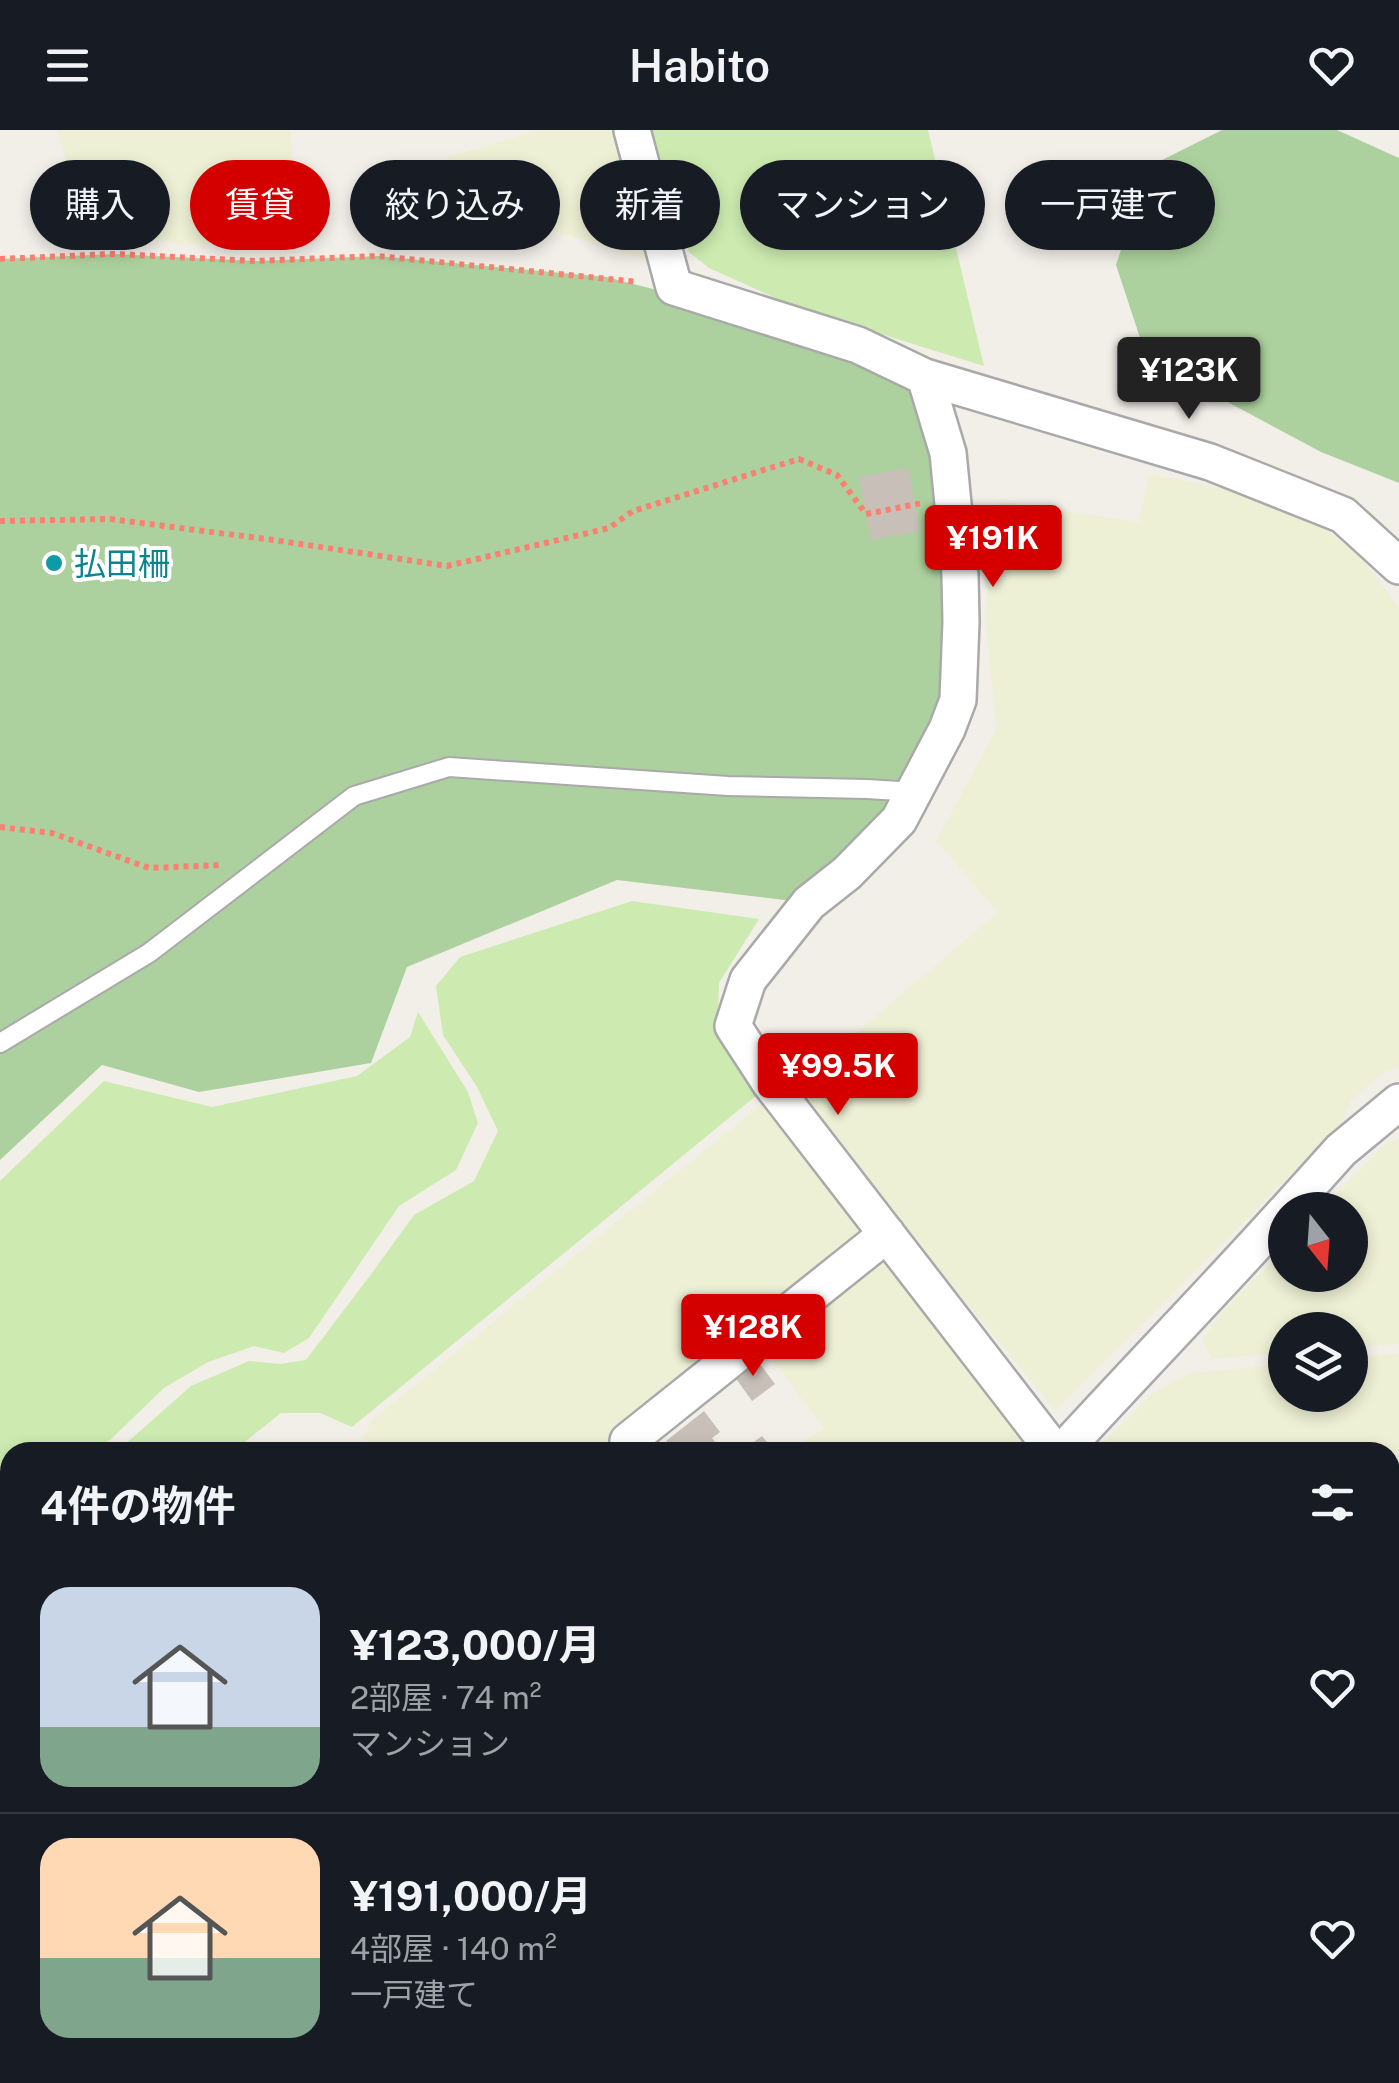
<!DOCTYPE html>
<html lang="ja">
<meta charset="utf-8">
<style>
:root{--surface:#171b24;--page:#20242c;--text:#f1f3f6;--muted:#9ea1a6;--line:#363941;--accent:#d40000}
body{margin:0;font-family:"Public Sans","Noto Sans JP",sans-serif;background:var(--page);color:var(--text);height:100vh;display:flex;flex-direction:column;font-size:38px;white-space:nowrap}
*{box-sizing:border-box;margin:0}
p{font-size:32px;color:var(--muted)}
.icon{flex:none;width:55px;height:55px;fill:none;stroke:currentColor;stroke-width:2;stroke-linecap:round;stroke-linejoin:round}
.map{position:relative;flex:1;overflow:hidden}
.side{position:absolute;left:0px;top:1312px;width:1400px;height:642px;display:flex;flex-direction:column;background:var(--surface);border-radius:30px 30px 0 0;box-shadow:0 5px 15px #0003}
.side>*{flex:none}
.top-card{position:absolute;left:30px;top:30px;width:1340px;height:90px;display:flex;gap:20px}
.needle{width:65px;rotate:163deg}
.fabs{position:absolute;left:1268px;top:1062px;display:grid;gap:20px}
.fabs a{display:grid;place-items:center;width:100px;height:100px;border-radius:50%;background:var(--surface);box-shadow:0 5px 15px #0003;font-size:50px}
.price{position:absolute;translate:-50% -85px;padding:0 22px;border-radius:10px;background:var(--accent);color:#fff;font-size:32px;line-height:65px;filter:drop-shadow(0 2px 5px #0008)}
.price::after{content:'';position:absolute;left:50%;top:60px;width:30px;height:22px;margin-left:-15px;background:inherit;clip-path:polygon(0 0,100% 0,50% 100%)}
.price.active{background:#222;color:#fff}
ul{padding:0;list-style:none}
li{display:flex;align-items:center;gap:30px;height:250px;padding:0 40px}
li+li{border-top:2px solid var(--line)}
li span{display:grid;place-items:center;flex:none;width:280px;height:200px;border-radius:30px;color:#555}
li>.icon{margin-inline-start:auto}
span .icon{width:120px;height:120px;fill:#fffc;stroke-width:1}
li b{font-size:42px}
h2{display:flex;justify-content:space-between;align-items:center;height:120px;padding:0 40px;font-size:42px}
.chip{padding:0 35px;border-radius:45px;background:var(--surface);box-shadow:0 5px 15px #0003;font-size:35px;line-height:90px}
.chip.active{background:var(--accent);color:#fff}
header{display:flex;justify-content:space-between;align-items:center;height:130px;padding:0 40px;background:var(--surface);font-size:45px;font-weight:600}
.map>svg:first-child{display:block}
.farmland{fill:#eef0d5}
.grass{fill:#cdebb0}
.forest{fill:#add19e}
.building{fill:#c7bfb8}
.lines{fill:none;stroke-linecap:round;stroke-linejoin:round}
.lane-casing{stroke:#a9a9a9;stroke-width:22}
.street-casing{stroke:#a9a9a9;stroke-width:40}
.path{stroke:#fa8072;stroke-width:6;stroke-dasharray:5 5;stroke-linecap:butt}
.lane{stroke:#fff;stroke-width:18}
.street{stroke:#fff;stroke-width:35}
.culture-dot{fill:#0f9aa8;stroke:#fff;stroke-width:4}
.labels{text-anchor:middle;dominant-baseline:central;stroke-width:8;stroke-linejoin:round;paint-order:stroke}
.culture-label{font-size:32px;fill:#0d838f;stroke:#fff;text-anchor:start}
</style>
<header><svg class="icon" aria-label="menu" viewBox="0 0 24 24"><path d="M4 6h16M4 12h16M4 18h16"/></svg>Habito<svg class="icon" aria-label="heart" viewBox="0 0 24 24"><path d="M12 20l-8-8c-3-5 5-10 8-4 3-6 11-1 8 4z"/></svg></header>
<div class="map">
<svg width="1399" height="1953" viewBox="0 0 1399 1953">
<rect width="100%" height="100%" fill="#f2efe9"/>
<path class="farmland" d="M57 0H291L294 86 202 116 87 102Z
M539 0H611L648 130 547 99 465 93 447 27Z
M1149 344 1234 360 1312 390 1360 426 1399 477V938L1385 941 1351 971 1342 993 1056 1281 789 960 998 782 936 711 996 600 985 483 998 371 1139 392Z
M762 974 867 1109 598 1322H379L363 1308 372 1290Z
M1399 1009V1214L1350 1218V1200H1285V1223L1212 1229 1202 1210 1221 1184 1285 1118V1145H1350V1080H1321L1386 1013Z
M880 1126 1038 1322H790L824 1298 769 1226Z
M1399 1223V1623L1390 1615V1322H1094L1154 1262 1191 1243 1285 1234V1265H1350V1228Z
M10 1549V1697L0 1701V1554Z
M1390 1640 1399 1649V1953H1081L1078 1945H1390Z
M10 1711V1945H144L126 1953H0V1715Z
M222 1945H867L849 1953H205Z
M891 1945H1044L1047 1953H873Z"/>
<path class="grass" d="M652 0H928L984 236 800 179 709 138 689 122Z
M632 771 759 789 719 853 718 890 757 965 352 1297 320 1283H281L232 1322H113L122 1317 191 1256 249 1231 280 1234 306 1230 372 1143 414 1085 474 1051 498 1001 477 957 443 905 436 856 460 827Z
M418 882 468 962 478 993 456 1040 399 1076 309 1208 284 1223 254 1216 208 1232 164 1258 110 1310 89 1322H10V1369L0 1375V1051L104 951 212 977 357 946 410 907Z
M10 1382V1538L0 1544V1387Z"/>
<path class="forest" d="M1222 0H1337L1399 28V353L1321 322 1147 229 1116 135 1148 37Z
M113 124 256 131 378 126 606 147 766 188 925 247 961 492 915 662 809 773 617 750 407 837 371 933 199 962 102 935 0 1030V129Z"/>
<path class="building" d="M908 338 920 401 871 410 859 347Z
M754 1226 775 1254 752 1271 732 1243Z
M704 1281 720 1302 712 1308 723 1322H675L666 1311Z
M762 1306 775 1322H740Z"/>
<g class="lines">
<defs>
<path id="lane" d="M0 913 149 823 354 666 449 637 728 656 867 659 915 662"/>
<path id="street" d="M632 0 674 157 858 215 925 247 1210 332 1343 385 1399 436
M925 247 948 323 960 445 961 492 958 570 947 599 899 690 847 743 809 773 748 850 733 896 770 953 1055 1322
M1287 1080 1341 1020 1399 972
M628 1311 887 1104
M1062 1322C1136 1241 1212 1163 1285 1082
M175 1953 192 1945"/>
</defs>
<use href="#lane" class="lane-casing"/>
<use href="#street" class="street-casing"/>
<path class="path" d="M0 129 113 124 256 131 378 126 638 152
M0 391 110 389 274 410 447 436 609 398 633 381 799 329 837 345 866 384 922 373
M0 697 52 703 149 738 222 735
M289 1322 313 1318 325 1322
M1059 1945 1062 1953"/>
<use href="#lane" class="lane"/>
<use href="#street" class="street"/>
</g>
<circle class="culture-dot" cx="54" cy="433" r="10"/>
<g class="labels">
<g class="culture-label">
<text x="74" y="433">払田柵</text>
</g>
</g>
</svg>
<div class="fabs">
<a><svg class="needle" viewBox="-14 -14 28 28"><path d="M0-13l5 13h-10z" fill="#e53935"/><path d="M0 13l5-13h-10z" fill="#9ea1a6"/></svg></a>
<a><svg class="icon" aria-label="layers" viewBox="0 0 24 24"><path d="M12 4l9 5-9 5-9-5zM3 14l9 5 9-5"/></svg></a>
</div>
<b class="price active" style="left:1189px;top:292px">¥123K</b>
<b class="price" style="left:993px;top:460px">¥191K</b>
<b class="price" style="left:838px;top:988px">¥99.5K</b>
<b class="price" style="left:753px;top:1249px">¥128K</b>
<div class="top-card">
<a class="chip">購入</a>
<a class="chip active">賃貸</a>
<a class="chip">絞り込み</a>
<a class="chip">新着</a>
<a class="chip">マンション</a>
<a class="chip">一戸建て</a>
</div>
<section class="side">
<h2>4件の物件<svg class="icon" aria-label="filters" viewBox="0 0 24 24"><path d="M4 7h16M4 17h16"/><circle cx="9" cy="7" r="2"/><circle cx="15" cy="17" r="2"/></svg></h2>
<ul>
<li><span style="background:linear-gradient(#c9d6e8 70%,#7fa58c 0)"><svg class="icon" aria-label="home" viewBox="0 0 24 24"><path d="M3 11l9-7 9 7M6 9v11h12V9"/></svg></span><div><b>¥123,000/月</b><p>2部屋 · 74 m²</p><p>マンション</p></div><svg class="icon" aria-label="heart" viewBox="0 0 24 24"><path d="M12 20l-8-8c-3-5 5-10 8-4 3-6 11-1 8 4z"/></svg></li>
<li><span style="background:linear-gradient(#ffd9b3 60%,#7fa58c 0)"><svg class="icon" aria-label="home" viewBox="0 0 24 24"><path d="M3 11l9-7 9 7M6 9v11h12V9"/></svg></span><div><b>¥191,000/月</b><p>4部屋 · 140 m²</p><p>一戸建て</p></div><svg class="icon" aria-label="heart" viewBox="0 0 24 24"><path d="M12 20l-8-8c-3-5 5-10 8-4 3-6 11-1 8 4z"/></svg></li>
</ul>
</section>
</div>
